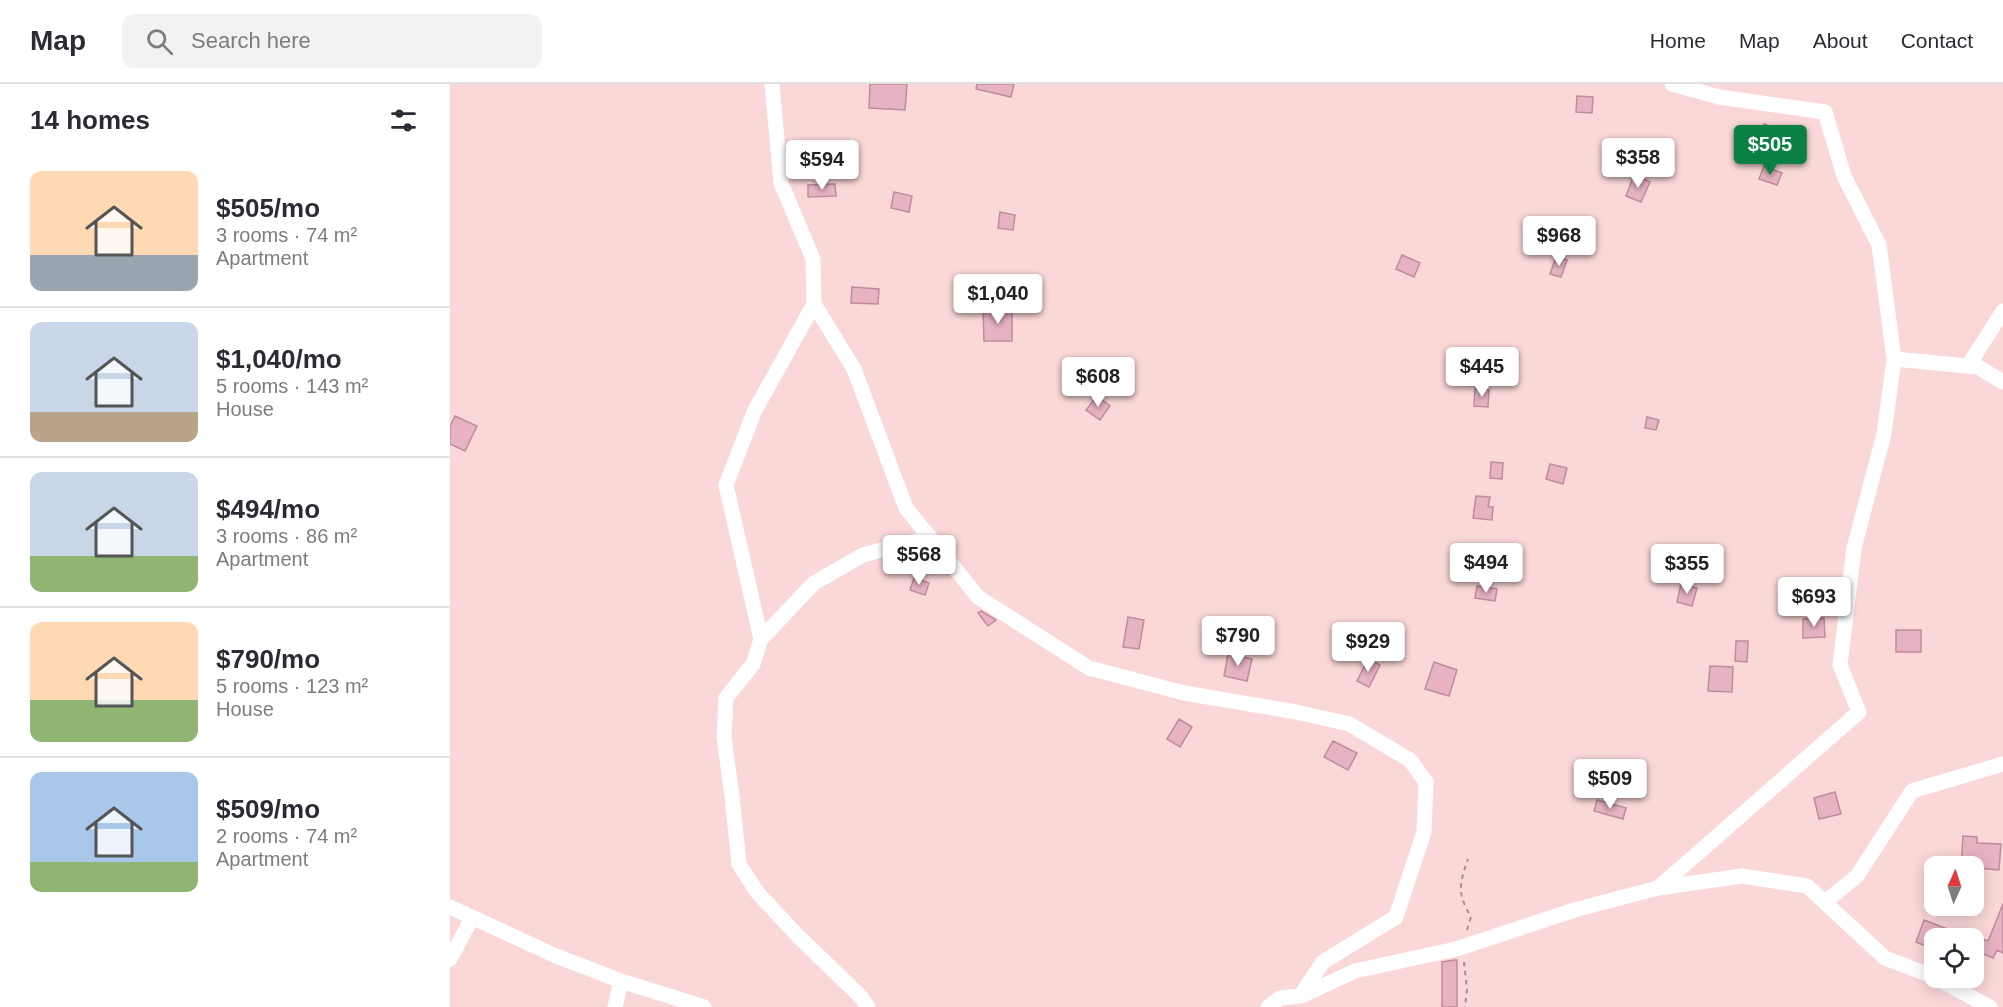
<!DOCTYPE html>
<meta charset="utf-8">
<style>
:root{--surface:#fff;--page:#f2f2f3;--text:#2b2b33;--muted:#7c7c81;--line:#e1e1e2;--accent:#0b8043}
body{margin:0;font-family:Arial,sans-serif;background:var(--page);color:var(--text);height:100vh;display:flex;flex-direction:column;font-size:22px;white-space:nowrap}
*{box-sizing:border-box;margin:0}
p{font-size:20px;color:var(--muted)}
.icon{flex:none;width:33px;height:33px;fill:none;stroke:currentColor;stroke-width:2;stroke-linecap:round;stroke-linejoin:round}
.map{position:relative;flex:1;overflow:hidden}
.sheet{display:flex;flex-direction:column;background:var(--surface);width:450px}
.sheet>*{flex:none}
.needle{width:39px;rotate:3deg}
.tools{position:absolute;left:1474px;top:772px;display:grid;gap:12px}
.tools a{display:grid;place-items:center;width:60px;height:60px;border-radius:12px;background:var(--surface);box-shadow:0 3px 15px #0003;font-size:30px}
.price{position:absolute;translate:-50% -51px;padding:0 14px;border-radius:6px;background:#fff;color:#222;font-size:20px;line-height:39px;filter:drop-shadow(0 2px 3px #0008)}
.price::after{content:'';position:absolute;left:50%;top:36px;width:18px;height:14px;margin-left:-9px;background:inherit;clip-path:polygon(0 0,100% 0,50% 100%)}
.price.on{background:var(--accent);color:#fff}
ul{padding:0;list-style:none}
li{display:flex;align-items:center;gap:18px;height:150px;padding:0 30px}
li+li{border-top:2px solid var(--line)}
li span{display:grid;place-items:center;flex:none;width:168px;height:120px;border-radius:12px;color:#555}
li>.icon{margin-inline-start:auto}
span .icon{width:72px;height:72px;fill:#fffc;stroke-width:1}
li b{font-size:26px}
h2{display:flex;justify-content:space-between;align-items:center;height:72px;padding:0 30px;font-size:26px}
header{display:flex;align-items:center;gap:36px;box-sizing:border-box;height:84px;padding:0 30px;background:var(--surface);border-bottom:2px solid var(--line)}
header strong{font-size:28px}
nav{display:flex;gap:33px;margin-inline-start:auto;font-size:21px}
.search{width:420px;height:54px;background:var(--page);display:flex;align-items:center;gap:15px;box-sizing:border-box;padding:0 21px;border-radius:12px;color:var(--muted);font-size:22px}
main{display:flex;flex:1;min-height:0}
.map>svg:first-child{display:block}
.building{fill:#e7b3c3;stroke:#be8c9c;stroke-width:1.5}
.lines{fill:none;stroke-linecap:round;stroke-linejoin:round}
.path{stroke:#a88c8c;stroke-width:2;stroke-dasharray:4.5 4.5;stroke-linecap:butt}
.minor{stroke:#fff;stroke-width:15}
</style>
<header>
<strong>Map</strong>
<div class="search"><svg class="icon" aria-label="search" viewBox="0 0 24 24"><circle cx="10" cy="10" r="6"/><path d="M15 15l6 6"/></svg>Search here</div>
<nav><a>Home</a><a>Map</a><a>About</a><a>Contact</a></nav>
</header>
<main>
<section class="sheet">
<h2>14 homes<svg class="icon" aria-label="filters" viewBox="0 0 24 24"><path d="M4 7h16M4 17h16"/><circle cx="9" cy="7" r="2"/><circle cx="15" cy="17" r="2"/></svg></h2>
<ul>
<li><span style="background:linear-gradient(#ffd9b3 70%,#9aa5b1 0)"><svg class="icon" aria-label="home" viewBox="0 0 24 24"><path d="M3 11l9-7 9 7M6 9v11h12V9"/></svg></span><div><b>$505/mo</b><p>3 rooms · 74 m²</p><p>Apartment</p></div></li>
<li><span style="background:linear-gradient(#c9d6e8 75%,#b9a48a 0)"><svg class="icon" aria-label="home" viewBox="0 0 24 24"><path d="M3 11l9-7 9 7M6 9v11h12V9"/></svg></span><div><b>$1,040/mo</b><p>5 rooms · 143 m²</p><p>House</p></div></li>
<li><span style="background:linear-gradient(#c9d6e8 70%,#8fb573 0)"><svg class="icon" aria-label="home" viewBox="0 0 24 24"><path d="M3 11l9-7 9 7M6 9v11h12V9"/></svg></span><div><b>$494/mo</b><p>3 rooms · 86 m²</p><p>Apartment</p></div></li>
<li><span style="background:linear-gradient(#ffd9b3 65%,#8fb573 0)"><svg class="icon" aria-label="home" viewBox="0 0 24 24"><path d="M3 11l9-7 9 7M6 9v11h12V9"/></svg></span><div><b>$790/mo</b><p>5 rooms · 123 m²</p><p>House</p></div></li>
<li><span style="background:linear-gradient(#a9c7e8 75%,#8fb573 0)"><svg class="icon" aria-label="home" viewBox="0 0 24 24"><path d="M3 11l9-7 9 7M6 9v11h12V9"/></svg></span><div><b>$509/mo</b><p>2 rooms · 74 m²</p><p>Apartment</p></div></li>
</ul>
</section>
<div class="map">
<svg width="1553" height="923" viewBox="0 0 1553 923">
<rect width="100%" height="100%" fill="#fbd8d8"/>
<path class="building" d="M420 0H457L455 26 419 24Z
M527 0H564L561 13 526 5Z
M1127 12 1143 13 1142 29 1126 28Z
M1314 40 1335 47 1325 77 1304 70Z
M1314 82 1332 89 1327 101 1309 95Z
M1184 91 1200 98 1191 118 1176 112Z
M385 100 386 112 358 113V101Z
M444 108 462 112 459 128 441 124Z
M550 128 565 131 563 146 548 144Z
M952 171 970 179 964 193 946 185Z
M1106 173 1117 176 1111 193 1100 190Z
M402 203 429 205 428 220 401 219Z
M533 226H562V257H534Z
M1025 305 1039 306 1038 323 1024 322Z
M647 312 660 322 650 336 636 326Z
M5 332 27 342 15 367 0 360V342Z
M1197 333 1209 336 1206 346 1195 344Z
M1041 378 1053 379 1052 395 1040 394Z
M1100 380 1117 384 1113 400 1096 395Z
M1026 412 1040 413 1038 423H1043L1042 436 1023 434Z
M464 494 479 499 475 511 460 506Z
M1231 500 1247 504 1242 522 1227 518Z
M1027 502 1047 505 1045 517 1025 514Z
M531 527 546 536 538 542 528 529Z
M678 533 694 536 689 565 673 563Z
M1374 534 1375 553 1353 554V535Z
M1446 546H1471V568H1446Z
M1286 557H1298L1297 578 1285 577Z
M778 570 802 575 797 597 774 592Z
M918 575 930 581 919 603 907 597Z
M984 578 1007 586 999 612 975 605Z
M1260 582 1283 583 1282 608 1258 607Z
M729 635 742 643 730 663 717 655Z
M883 657 907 669 898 686 874 673Z
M1385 708 1391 730 1369 735 1364 714Z
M1147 716 1176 724 1173 735 1144 727Z
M1513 752 1527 753V759L1551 760 1549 786 1511 783Z
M1553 820V869L1547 866 1543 874 1524 866V852L1538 857Z
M1474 836 1521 854V855H1480L1478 863 1466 858Z
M1004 876H1007V923H992V878Z"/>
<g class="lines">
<path class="path" d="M1017 846 1021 833C1007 809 1009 801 1018 775
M1014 878 1017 905 1015 923"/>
<path class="minor" d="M322 0 331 99 363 175 364 220 304 328 276 401 311 555 303 580 276 614 274 653 282 712 289 780 307 808 348 852 410 912 418 923
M364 220 404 285 456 424 528 513 639 584 734 609 846 628 899 640 960 676 976 698 974 748 946 833 873 878 850 912 830 914 818 923
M1444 275 1528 283 1553 298
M1518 282 1553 227
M311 555 364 499 413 471 480 453
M1208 804 1409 628 1390 581 1404 464 1434 350 1444 275 1429 161 1394 92 1375 28 1269 13 1222 0
M1368 812 1375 818 1407 792 1462 707 1553 680
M0 823 106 872 171 897 254 923
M0 875 22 834
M1486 894 1540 923
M851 912 905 887 1006 865 1128 825 1208 804 1292 792 1357 802 1435 874 1485 893
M165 923 171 897"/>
</g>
</svg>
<div class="tools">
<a><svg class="needle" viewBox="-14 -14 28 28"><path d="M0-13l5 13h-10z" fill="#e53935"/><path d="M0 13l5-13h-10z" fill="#7c7c81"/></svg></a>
<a><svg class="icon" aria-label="locate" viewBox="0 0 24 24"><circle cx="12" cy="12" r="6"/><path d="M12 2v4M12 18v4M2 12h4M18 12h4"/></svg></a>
</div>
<b class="price on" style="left:1320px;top:92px">$505</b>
<b class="price" style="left:1188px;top:105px">$358</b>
<b class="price" style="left:372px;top:107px">$594</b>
<b class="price" style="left:1109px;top:183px">$968</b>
<b class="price" style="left:548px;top:241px">$1,040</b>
<b class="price" style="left:1032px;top:314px">$445</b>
<b class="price" style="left:648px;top:324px">$608</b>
<b class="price" style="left:469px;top:502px">$568</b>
<b class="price" style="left:1036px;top:510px">$494</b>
<b class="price" style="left:1237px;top:511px">$355</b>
<b class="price" style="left:1364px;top:544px">$693</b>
<b class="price" style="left:788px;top:583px">$790</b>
<b class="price" style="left:918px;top:589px">$929</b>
<b class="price" style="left:1160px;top:726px">$509</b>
</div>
</main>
